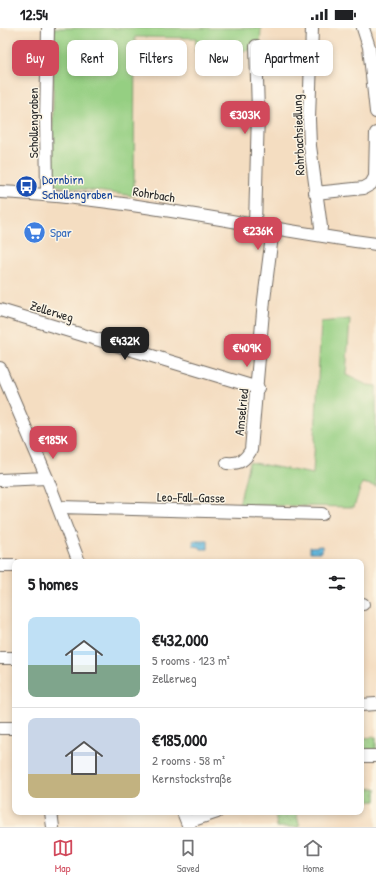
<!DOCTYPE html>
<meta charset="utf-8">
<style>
:root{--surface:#fff;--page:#f6f6f6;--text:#202124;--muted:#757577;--line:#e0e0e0;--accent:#d1495b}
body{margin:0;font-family:"Patrick Hand",sans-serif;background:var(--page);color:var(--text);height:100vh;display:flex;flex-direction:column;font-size:15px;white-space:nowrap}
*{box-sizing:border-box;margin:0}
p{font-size:13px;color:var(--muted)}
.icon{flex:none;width:22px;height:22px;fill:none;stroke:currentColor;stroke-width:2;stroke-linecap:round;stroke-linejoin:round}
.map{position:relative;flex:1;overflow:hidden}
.drawer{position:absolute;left:12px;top:531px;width:352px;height:256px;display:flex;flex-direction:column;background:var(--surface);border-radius:8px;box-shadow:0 2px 6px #0003}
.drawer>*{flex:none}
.banner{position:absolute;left:12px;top:12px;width:352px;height:36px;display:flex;gap:8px}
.price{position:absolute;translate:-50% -34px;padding:0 9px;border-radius:8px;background:var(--accent);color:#fff;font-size:13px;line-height:26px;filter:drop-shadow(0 1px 2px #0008)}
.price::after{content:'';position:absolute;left:50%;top:24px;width:12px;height:9px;margin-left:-6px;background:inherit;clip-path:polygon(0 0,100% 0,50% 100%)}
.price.active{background:#222;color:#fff}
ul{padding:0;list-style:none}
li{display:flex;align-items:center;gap:12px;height:100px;padding:0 16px}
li+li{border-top:1px solid var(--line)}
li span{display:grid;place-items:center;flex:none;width:112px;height:80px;border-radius:8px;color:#555}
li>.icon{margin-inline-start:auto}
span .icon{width:48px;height:48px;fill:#fffc;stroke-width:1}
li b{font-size:17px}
h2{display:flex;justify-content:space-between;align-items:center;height:48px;padding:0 16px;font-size:17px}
.tag{padding:0 14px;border-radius:8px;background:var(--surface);box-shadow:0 2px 6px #0003;font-size:14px;line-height:36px}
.tag.active{background:var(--accent);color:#fff}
.status{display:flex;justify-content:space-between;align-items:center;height:28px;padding:0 20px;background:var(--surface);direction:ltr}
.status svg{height:11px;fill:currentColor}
.tabs{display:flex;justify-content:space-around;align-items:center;height:56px;border-top:1px solid var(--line);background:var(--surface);font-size:11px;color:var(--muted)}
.tabs a{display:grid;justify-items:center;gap:2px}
.tabs .active{color:var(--accent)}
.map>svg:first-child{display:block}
.green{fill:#95cf82;stroke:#607d56}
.garden{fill:url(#garden-dots);stroke:#607d56}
.water{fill:url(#water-ripples);stroke:#487286}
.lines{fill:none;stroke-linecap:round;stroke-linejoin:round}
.minor-casing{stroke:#716960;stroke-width:14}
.minor{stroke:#fff;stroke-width:12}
.labels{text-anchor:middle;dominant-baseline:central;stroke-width:3;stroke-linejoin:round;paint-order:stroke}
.street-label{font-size:13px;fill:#2b2b2b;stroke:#fcf5e5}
.transit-label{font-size:13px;fill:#164399;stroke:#fcf5e5;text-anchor:start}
.shop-label{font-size:13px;fill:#366cbe;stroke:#fcf5e5;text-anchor:start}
</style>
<div class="status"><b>12:54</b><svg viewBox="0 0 49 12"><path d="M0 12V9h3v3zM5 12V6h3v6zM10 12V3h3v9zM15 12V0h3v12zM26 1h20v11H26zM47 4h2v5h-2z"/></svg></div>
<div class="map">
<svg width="376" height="799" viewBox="0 0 376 799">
<defs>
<pattern id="garden-dots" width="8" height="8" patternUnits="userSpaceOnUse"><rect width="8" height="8" fill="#95cf82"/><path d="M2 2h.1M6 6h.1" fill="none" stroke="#81b270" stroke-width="1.8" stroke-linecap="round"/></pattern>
<pattern id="water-ripples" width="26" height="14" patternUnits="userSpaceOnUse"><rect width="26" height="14" fill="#64bae0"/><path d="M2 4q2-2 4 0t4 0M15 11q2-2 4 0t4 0" fill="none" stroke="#5397b6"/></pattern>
</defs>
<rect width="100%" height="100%" fill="#fcf5e5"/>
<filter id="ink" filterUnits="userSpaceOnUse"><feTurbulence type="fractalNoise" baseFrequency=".025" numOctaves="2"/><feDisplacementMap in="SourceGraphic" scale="8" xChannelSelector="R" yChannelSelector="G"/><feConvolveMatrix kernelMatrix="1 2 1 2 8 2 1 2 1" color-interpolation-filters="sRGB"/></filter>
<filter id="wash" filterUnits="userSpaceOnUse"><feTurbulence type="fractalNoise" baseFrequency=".012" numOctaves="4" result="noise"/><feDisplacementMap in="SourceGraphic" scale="16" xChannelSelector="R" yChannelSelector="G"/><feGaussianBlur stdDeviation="0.9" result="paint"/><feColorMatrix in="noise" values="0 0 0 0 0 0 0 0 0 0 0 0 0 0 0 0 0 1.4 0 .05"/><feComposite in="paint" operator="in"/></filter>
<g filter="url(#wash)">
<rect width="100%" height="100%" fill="#f4ddc1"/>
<path class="green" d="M54 0H261L260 22 195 24 196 10 135 9 134 168 52 157Z
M350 291 346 347 367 357 376 358V458L362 455 354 479 239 477 249 434 313 446 321 294Z"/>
<path class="garden" d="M376 709V723H361V710Z
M376 760V773L361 774V761Z
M275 784H296L300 799H277Z"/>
<path class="water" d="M193 513H208V521H201L200 519 194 518Z
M322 518V524H310V519Z"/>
</g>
<g filter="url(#ink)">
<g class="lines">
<defs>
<path id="minor" d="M312 0 309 91 310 118 321 199 320 207
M363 0 369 19 376 84
M0 164C127 170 251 199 376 216
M315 165 364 160 371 156 375 149 376 105
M47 167 46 90 48 0
M255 197 258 84 256 18
M0 282 258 360
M0 340 47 450 79 534
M227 435C240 436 245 432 251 422L264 272 273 200
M0 452 47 450
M59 479 322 486
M0 538H15
M361 576H363
M0 630H15
M361 677 376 676
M0 700H15
M361 728H376
M51 784 53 799
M183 784 189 799
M187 794 217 784"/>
</defs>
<use href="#minor" class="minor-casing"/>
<use href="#minor" class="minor"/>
</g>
</g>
<defs>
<symbol id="bus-disc" viewBox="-11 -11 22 22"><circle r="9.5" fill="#1a4fb4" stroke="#fcf5e5"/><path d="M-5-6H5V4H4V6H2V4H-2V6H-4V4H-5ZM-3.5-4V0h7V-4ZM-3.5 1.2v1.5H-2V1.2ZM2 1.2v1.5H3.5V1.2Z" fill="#fff"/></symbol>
<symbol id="supermarket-disc" viewBox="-11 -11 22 22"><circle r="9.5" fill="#3f7fe0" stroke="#fcf5e5"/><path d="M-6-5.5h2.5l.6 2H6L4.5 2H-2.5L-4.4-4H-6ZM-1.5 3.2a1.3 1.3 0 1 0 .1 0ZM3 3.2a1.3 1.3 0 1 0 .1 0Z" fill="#fff"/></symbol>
</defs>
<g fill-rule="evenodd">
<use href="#bus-disc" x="14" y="146" width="25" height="25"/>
<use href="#supermarket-disc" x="22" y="192" width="25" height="25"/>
</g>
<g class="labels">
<g class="street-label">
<text transform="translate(33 95) rotate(-90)">Schollengraben</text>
<text transform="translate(298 107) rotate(-92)">Rohrbachsiedlung</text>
<text transform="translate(154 166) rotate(9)">Rohrbach</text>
<text transform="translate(52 283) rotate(17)">Zellerweg</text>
<text transform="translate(241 384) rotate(-84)">Amselried</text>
<text transform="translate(191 469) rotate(1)">Leo-Fall-Gasse</text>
</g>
<g class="transit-label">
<text x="42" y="151">Dornbirn<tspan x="42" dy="15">Schollengraben</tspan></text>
</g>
<g class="shop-label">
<text x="50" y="204">Spar</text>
</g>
</g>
</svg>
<b class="price" style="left:245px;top:107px">€303K</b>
<b class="price" style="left:258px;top:223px">€236K</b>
<b class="price active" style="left:125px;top:333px">€432K</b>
<b class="price" style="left:247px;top:340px">€409K</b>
<b class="price" style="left:53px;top:432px">€185K</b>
<div class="banner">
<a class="tag active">Buy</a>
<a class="tag">Rent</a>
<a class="tag">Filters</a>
<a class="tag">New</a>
<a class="tag">Apartment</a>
</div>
<section class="drawer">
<h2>5 homes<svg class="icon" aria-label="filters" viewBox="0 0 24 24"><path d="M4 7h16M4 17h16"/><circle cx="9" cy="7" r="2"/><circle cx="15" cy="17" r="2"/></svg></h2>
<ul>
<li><span style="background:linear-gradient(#bfe0f5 60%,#7fa58c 0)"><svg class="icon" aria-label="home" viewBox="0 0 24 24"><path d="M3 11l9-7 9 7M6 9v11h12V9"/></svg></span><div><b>€432,000</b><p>5 rooms · 123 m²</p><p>Zellerweg</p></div></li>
<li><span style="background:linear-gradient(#c9d6e8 70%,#c2b280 0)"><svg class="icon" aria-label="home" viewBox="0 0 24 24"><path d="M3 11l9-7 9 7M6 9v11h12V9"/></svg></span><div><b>€185,000</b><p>2 rooms · 58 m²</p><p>Kernstockstraße</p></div></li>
</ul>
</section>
</div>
<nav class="tabs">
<a class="active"><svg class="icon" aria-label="map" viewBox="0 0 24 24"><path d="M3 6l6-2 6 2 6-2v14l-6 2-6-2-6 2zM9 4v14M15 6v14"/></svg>Map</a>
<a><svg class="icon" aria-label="saved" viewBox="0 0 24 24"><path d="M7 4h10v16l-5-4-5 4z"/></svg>Saved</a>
<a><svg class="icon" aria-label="home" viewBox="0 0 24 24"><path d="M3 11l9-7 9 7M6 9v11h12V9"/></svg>Home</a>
</nav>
